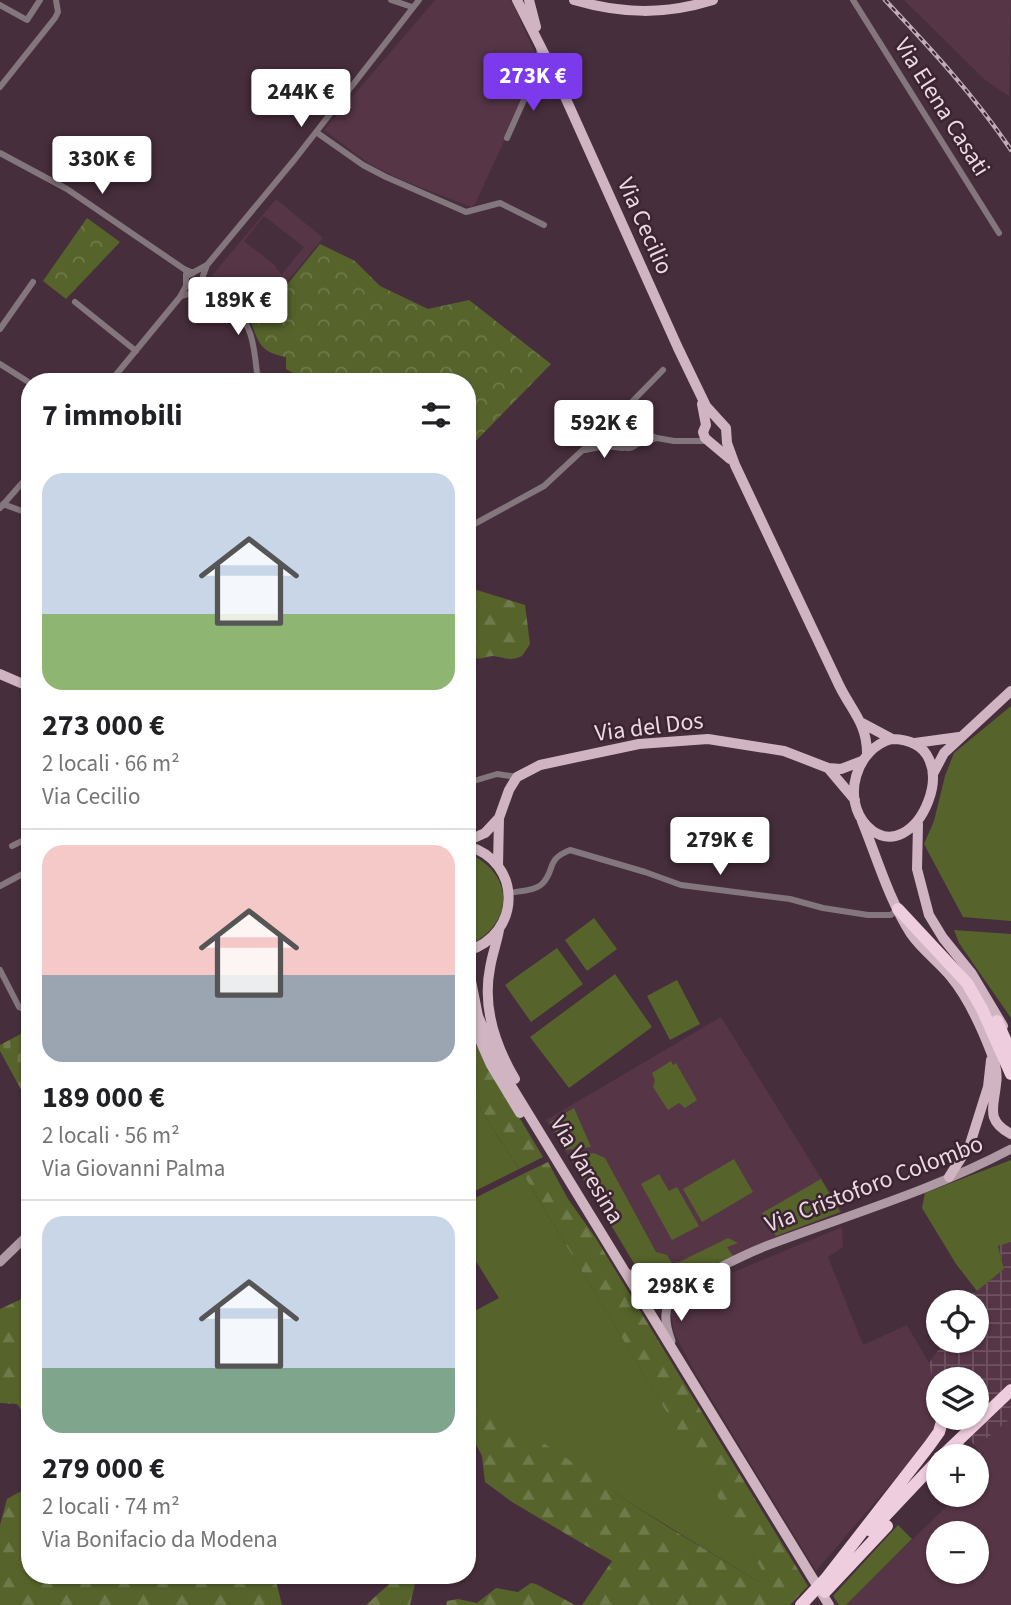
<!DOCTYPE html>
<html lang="it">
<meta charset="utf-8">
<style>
:root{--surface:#fff;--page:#f6f6f6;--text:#202124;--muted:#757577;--line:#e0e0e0;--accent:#7c3aed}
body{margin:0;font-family:"Source Sans 3",sans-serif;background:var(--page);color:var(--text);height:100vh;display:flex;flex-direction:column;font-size:26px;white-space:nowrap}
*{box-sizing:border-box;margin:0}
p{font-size:23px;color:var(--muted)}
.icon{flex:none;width:38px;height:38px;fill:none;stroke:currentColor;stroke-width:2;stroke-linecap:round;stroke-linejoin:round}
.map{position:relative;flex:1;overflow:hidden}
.panel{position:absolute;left:21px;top:373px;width:455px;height:1211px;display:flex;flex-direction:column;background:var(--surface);border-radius:28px;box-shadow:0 2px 5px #0004}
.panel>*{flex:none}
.tools{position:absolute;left:926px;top:1290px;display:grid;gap:14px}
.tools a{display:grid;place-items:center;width:63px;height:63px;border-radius:50%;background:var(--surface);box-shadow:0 2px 5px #0004;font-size:35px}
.price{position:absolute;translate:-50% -60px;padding:0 16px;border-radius:7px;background:#fff;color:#222;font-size:23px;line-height:46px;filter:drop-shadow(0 2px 4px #0008)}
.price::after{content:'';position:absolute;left:50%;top:42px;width:21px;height:16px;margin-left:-10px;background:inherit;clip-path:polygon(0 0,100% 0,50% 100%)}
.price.selected{background:var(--accent);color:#fff}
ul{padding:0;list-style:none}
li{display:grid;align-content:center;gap:14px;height:371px;padding:0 21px}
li+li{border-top:2px solid var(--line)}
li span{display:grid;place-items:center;height:217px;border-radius:21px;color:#555}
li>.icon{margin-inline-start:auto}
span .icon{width:126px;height:126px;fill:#fffc;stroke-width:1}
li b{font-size:30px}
h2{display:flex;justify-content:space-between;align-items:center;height:84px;padding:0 21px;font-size:30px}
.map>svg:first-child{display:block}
.built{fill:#563547;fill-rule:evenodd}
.industrial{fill:url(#industrial-grid)}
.grass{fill:#56642b}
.forest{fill:url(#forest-firs)}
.cemetery{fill:url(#cemetery-stones)}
.park{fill:url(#park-crowns)}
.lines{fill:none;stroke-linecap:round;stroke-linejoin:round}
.street{stroke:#84767d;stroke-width:6}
.secondary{stroke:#af99a4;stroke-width:9}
.primary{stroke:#d0b4c2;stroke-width:10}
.highway{stroke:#eecdde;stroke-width:12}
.rail-casing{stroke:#c0adb8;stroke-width:4.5}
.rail{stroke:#3c2431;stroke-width:2;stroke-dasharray:5;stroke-linecap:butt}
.labels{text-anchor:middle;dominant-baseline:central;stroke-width:5;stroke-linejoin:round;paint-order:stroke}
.street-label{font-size:24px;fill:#ebdae3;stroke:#3c2431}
</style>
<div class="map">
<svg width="1011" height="1605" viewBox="0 0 1011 1605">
<defs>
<pattern id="industrial-grid" width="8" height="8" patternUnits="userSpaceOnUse" patternTransform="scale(1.75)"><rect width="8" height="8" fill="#563547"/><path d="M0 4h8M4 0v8" fill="none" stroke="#6e5261"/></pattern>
<pattern id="forest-firs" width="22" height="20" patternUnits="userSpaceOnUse" patternTransform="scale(1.75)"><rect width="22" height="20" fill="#56642b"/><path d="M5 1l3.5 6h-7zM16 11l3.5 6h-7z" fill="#6e7a4a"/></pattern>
<pattern id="cemetery-stones" width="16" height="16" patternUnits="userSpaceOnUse" patternTransform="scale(1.75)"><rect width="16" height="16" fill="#56642b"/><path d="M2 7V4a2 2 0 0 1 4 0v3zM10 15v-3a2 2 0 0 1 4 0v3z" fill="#6e7a4a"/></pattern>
<pattern id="park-crowns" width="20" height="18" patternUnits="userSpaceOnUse" patternTransform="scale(1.75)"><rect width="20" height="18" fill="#56642b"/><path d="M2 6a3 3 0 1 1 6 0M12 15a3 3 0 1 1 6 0" fill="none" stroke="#6e7a4a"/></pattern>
</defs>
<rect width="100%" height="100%" fill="#472e3c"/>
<path class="built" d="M435 0H511L540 64 475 204 471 207 402 180 368 163 324 130Z
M904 0H1011L1009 96 985 80Z
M276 199 323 238 259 316 211 277ZM264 216 304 247 282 274 275 268 276 266 244 241Z
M721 1017 842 1212 775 1237 673 1285 638 1270 546 1120Z
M842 1227 843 1247 828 1257 863 1345 907 1325 929 1363 937 1402 935 1432 816 1571 696 1374 674 1333 671 1314 683 1293Z
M1011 1418V1605H846L958 1495 976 1494 977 1476 982 1460 976 1447ZM938 1533H976V1572H938Z"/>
<path class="industrial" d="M1011 1242V1418L976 1447 950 1418H976V1379H938V1403L929 1363 945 1341 976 1340V1302H956L977 1291 1004 1269 998 1245Z"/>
<path class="grass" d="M1011 706V921L963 917 924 844 934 821 945 776 954 753Z
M467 853C515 872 515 924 469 945Z
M594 918 617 949 587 971 565 940Z
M954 930 1011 934V1018L959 943Z
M557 948 583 984 531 1022 505 985Z
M615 974 652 1027 569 1088 530 1037Z
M677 980 700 1024 670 1040 647 996Z
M671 1061 673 1065 676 1063 697 1100 685 1108 679 1103 668 1110 653 1087 655 1081 652 1073Z
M467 1088 519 1169 467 1195Z
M574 1108 591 1147 566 1150 550 1122Z
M594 1153 605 1158 656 1252 667 1255 673 1265 728 1238 738 1243 727 1247 733 1256 673 1285 638 1270 570 1156Z
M734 1159 753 1192 702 1222 683 1189Z
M1011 1160V1242L998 1246 1004 1269 977 1291 956 1264 922 1208 925 1193Z
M523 1174 772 1586 754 1579 630 1503 554 1451 467 1405V1315L499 1298 467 1247V1202Z
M659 1174 669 1191 677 1187 699 1226 672 1240 641 1184Z
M821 1179 840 1212 776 1236 762 1213Z
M898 1525 912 1539 846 1605H839L833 1596Z"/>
<path class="forest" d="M467 587 525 605 530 644 522 656C510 662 504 657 493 656 486 656 482 660 475 658L467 644Z
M467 1030 543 1157 519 1169 467 1088Z
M548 1162 568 1199 595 1237 808 1586 790 1605H582L612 1561 512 1502 485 1482 482 1456 467 1427V1405C526 1425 576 1466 627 1501 668 1528 712 1553 754 1579L771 1585 523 1174Z
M30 1295V1411L25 1416 17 1404 0 1403V1309Z
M23 1490 30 1491V1575H231L233 1580 276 1581 282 1605H0V1525L7 1499Z
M399 1575H417L410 1605H366Z
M531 1583 536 1584 575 1605H446L447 1601 458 1599 477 1603 496 1588 518 1592Z"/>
<path class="cemetery" d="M30 1029V1106L0 1051V1045Z"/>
<path class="park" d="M87 218 120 242 66 299 43 281Z
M320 244 355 261 380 286 428 309 469 300 551 364 471 446 467 441V382L298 381 297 375 286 369V357C257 352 259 340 248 316L249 311 260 318Z"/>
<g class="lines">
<path class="street" d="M391 0 412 7
M853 0 999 233
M0 5 27 20 40 0
M535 77 552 71
M0 87 55 18 58 12 56 0
M316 132 363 165 386 177 466 212 500 203 544 225
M507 138 540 64 539 45
M0 153 67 189 184 269 193 273
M187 276 207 265 295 159 419 0
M205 282C213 291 223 296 231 304 255 327 254 350 258 382
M205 286 203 276 207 265
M182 296 202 290 214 292
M75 302 136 351
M0 329 33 282
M0 364 30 383
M110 382 180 297 186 286V274
M617 437a11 11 0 1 1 22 0a11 11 0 1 1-22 0Z
M621 428 625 409 663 370
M637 430 657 438 638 444
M657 438 674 441H707
M585 450 605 446 623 448
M3 504 30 514
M0 508 30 474
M467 528 544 486 601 433 620 429
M467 783 497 774 517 777
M12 846 30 837
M0 886 30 870
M509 893C518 891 535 891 542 884 556 870 545 860 570 850L645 872 681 885 790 899 823 908 868 915H891L898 909
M0 970 19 1007 30 1012"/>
<path class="secondary" d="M0 1262 30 1233
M625 1272 653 1288 675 1291
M671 1341C664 1322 663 1308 675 1291 705 1275 735 1258 766 1246 848 1215 934 1190 1011 1149"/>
<path class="primary" d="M517 0 557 79 678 348 706 406 726 428 727 443 735 465C770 538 804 612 839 685 851 710 867 723 867 753
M529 0 536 27
M574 0C622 14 665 15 713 0
M702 404 706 425 703 432 705 438 730 459
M0 674 30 687
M862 723 892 739
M892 739C974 740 915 875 867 826 841 799 856 748 892 739Z
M915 743 959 737
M828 768 841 769 862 761
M933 774 944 753 1011 691
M862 821C877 858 889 900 911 934 922 950 939 962 951 977 969 999 981 1026 991 1052 995 1062 998 1073 996 1084 994 1107 985 1120 1011 1134
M918 824 917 869 929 915 943 938 972 974 1003 1026
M467 841 485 833 498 819
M467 846C523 861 522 935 467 951
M498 866 499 818 509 790 517 777 540 765 639 744 708 739 784 751 828 768 855 800
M499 930C497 942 492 955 490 968 482 1008 495 1045 515 1079
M467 961 478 1016 502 1071 829 1605
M467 1011 491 1065 520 1113
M949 1177 970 1144 988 1087 991 1060"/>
<path class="highway" d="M898 909 967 983 982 1009 1011 1074
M997 1021 1011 1053
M942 1456 1011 1390
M871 1531 938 1460
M824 1581 929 1446 939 1432 943 1418
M825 1592 887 1526
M801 1605 830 1574"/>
<defs>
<path id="rail" d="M885 0C930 48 974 95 1011 150"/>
</defs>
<use href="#rail" class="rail-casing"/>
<use href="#rail" class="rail"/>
</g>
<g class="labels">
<g class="street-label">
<text transform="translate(942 107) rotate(58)">Via Elena Casati</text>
<text transform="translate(645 226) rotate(66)">Via Cecilio</text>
<text transform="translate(649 727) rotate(-7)">Via del Dos</text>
<text transform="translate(587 1170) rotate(59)">Via Varesina</text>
<text transform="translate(874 1184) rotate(-21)">Via Cristoforo Colombo</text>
</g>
</g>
</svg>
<div class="tools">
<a><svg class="icon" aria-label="locate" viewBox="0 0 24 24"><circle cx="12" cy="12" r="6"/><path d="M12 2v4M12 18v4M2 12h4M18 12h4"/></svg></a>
<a><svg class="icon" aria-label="layers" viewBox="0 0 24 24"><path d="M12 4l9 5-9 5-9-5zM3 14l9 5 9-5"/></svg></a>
<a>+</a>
<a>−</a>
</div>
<b class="price selected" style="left:533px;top:113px">273K €</b>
<b class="price" style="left:301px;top:129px">244K €</b>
<b class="price" style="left:102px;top:196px">330K €</b>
<b class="price" style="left:238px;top:337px">189K €</b>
<b class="price" style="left:604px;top:460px">592K €</b>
<b class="price" style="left:720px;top:877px">279K €</b>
<b class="price" style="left:681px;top:1323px">298K €</b>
<section class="panel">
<h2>7 immobili<svg class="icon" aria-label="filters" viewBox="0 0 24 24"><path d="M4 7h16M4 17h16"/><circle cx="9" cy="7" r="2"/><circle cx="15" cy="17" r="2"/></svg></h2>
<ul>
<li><span style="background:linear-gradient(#c9d6e8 65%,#8fb573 0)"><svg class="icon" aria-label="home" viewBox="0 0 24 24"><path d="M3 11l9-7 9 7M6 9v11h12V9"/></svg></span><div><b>273 000 €</b><p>2 locali · 66 m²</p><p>Via Cecilio</p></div></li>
<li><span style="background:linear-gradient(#f6c9c9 60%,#9aa5b1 0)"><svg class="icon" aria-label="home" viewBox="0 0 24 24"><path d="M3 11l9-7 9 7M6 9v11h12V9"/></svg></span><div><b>189 000 €</b><p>2 locali · 56 m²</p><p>Via Giovanni Palma</p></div></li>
<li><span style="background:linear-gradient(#c9d6e8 70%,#7fa58c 0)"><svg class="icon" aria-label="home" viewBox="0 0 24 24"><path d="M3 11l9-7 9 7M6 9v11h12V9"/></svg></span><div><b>279 000 €</b><p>2 locali · 74 m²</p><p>Via Bonifacio da Modena</p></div></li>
</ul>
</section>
</div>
